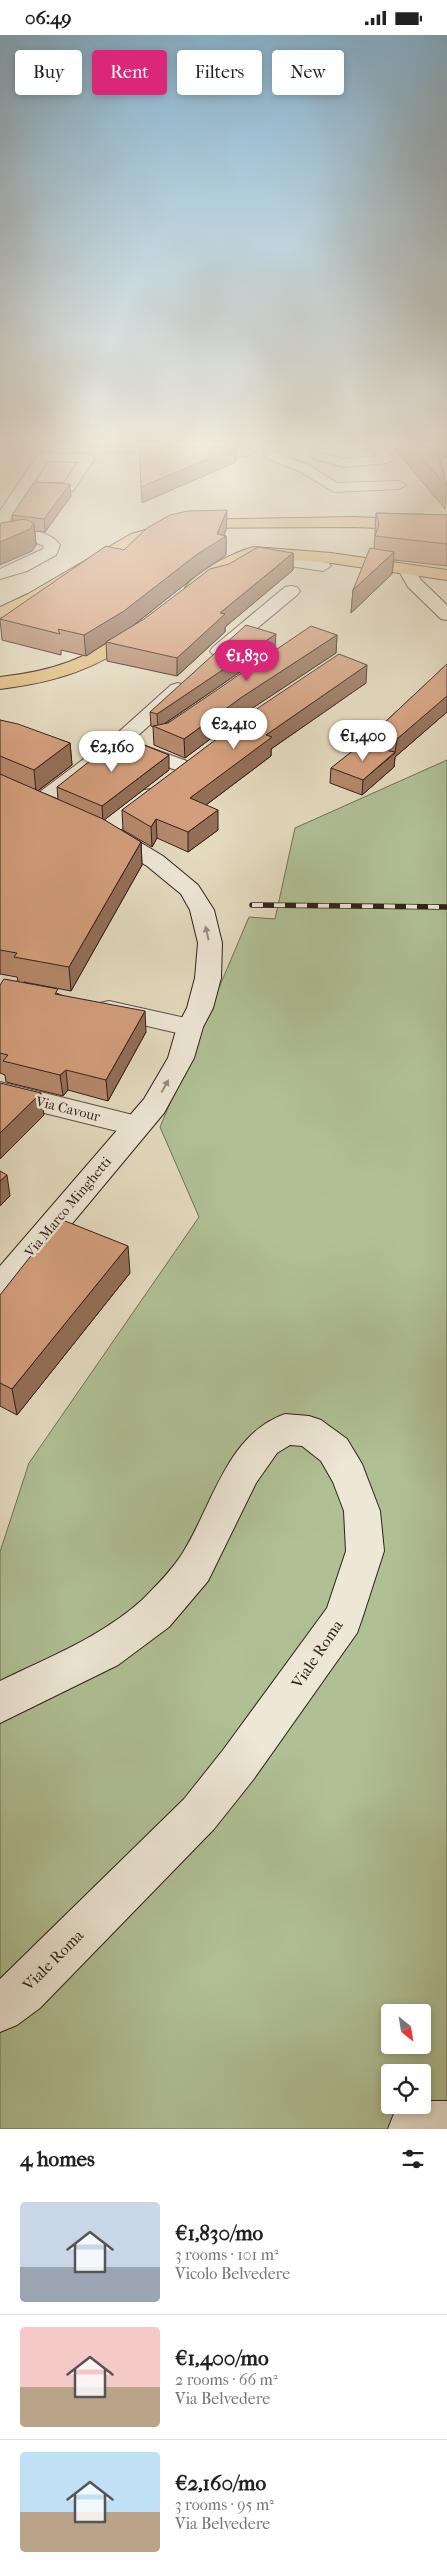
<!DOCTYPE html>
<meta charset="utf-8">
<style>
:root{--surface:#fff;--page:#f2f2f2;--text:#222;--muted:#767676;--line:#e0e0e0;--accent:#db2777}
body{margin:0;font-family:"IM FELL French Canon",serif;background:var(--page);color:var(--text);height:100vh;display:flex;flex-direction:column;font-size:19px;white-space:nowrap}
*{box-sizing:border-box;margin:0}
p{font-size:16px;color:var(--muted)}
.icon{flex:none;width:28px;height:28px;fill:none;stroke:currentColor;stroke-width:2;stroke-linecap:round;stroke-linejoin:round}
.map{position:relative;height:2094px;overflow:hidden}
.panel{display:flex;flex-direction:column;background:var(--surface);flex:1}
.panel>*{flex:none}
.guide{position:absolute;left:15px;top:15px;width:418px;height:45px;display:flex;gap:10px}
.needle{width:32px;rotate:150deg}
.controls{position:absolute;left:381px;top:1969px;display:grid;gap:10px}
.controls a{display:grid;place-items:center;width:50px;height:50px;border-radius:5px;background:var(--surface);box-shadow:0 2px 8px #0003;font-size:25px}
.price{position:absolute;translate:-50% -42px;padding:0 11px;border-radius:18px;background:#fff;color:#222;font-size:16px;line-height:32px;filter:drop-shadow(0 1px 2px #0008)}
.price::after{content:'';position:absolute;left:50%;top:30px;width:15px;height:11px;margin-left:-8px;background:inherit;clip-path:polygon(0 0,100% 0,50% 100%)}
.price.selected{background:var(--accent);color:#fff}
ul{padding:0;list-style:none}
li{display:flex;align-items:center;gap:15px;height:125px;padding:0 20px}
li+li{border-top:1px solid var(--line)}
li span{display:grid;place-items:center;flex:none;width:140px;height:100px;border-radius:5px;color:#555}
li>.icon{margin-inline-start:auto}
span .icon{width:60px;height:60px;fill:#fffc;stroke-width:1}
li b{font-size:21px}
h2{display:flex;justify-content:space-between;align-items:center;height:60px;padding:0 20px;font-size:21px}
.chip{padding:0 18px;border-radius:5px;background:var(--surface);box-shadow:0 2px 8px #0003;font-size:18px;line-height:45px}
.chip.selected{background:var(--accent);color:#fff}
.status{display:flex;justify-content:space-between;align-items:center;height:35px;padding:0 25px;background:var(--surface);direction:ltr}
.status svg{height:14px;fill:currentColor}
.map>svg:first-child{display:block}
.green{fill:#b0c095;stroke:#707058;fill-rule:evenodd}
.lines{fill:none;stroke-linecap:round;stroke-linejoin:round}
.street-casing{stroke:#5c4f44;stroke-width:2}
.secondary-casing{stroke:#2f211b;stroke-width:2}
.primary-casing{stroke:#2f211b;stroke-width:2}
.street{fill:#ede7d5;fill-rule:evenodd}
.secondary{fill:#ede7d5;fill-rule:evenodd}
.primary{fill:#e2bd80;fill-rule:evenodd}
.rail-casing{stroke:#2f211b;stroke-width:5.5}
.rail{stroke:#ede7d5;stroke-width:4;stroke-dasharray:11;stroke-linecap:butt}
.wall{fill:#b6886b;stroke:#2f211b}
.shaded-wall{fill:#946f57;stroke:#2f211b}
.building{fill:#d49e7c;stroke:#2f211b}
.oneway{fill:#988e81}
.labels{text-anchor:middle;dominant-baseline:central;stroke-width:5;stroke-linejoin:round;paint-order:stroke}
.street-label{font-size:14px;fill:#2f211b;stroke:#ede7d5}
.near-street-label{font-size:16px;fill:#2f211b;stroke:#ede7d5}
</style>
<div class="status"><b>06:49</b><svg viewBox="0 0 49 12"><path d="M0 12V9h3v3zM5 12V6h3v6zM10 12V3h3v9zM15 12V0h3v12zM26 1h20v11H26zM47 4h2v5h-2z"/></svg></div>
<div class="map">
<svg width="447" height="2094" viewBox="0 0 447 2094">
<rect width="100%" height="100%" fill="#e4dabf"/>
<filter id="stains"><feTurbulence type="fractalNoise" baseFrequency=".004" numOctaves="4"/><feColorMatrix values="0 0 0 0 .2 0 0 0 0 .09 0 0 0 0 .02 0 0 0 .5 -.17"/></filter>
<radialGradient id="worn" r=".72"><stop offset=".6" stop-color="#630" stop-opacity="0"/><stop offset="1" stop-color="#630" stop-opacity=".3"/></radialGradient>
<path class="green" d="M447 725V2094H0V1517L29 1428 199 1182 160 1092 249 882 275 884 295 793ZM390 1978H422V2010H390ZM390 2038H422V2070H390Z"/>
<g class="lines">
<defs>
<path id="street" d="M74 413H244L253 414 255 417 248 421 183 417H81Z
M370 413H384L395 424 388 428 344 432 314 424 312 421 319 417 344 424 377 421Z
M271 416 309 430 337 448 399 446 406 450 399 454 334 457 299 436 266 423 264 420Z
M43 418 88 419 95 423 73 456 28 457 6 491 0 493V476L38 419ZM47 426 78 427 64 448H34Z
M13 495C29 494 50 496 60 510L56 520 27 536 0 544V534L43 514 44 511 27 504 0 508V498Z
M255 517 285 519 329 528 331 531 323 536 249 525 247 522 249 519Z
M291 551 297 552 300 556 297 560 225 620H213L210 616 213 612 285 552Z
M178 648 185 650 188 654 185 658 132 706 195 729 198 733 195 737 188 739 181 737 126 716 124 713 49 772 41 773 33 772 30 767 33 762 113 702 171 650Z
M152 754 160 755 163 760 160 765 112 801 104 803 96 801 93 796 96 791 144 755Z
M109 966 199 986 203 992 199 998 190 1001 100 980 96 974 100 968Z
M0 1047 137 1081 147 1084 151 1091 147 1098 137 1101 0 1067Z"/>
<path id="secondary" d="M407 531 413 532 421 545 447 570V585L441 584 408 552 399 536Z
M110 792 118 794 163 821 198 850 214 875 222 908 221 943 213 973 203 992 194 1023 164 1078 11 1262 0 1266V1231L144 1064 168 1023 177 992 187 973 195 943 198 908 190 875 181 859 147 831 102 804 99 799 102 794Z
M285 1379 309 1381 321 1385 347 1404 362 1429 380 1476 384 1516 362 1584 357 1598 253 1745 214 1794 40 1973 17 1990 0 1997V1944L184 1764 223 1715 327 1573 346 1516 344 1476 333 1447 321 1426 302 1411 290 1410 277 1418 256 1448 208 1546 169 1592 118 1630 0 1688V1646C47 1623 103 1601 142 1565 155 1552 172 1535 182 1519 213 1470 226 1400 285 1379Z
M422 2066H447V2094H388L395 2076 410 2070H422Z"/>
<path id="primary" d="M354 482 447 486V496L354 492 188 493 143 505 40 567 0 583V572L28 559 131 499 181 485Z
M254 512 331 518 447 535V545L331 528 255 522 232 532 199 557H187L185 553C196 536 234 517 254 512Z
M137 591 143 592 146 596 143 600C97 634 57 647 0 654V642C53 636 88 624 131 592Z"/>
</defs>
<use href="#street" class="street-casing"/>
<use href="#secondary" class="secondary-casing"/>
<use href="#primary" class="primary-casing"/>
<use href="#street" class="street"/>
<use href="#secondary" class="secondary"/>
<use href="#primary" class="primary"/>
<defs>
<path id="rail" d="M252 870 447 872"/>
</defs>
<use href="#rail" class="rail-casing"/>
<use href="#rail" class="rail"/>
</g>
<path class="wall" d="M394 413H447V422H444L438 417 447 451 445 474Z
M71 461 45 497 35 496 36 510 32 516 13 486 12 480Z
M376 478 447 480V531L394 525 392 539 351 578 353 555 374 514Z
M226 495 224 500 226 501V520L197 540 134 590 293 518V535L225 592V597L177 641 107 626 106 608 86 621 61 615V620L2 605 0 584 124 515Z
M337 600 336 618 242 680 185 723 154 710 153 692 151 691 150 677 275 613 163 690 168 688Z
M447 629V677L395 722 394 732 362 760 330 748 331 733 390 716 381 707 383 689Z
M366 648 271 714V721L206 770 218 795 188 817 157 803 152 812 123 795 122 775Z
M0 685 70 708 72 730 38 756 58 764 57 752 113 722 169 735 104 785 141 807 142 830 71 956 24 947 59 959 146 997 108 1066 68 1055 63 1061 6 1047 5 1040 0 1038V950L18 946 17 942 0 939Z
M130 1238 17 1380 0 1371V1260Z"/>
<path class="shaded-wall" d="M234 413H236V427L142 468 141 452Z
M70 449 71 461 45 497 44 484Z
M227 475 226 495 223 502 226 501V520L197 540 125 597 106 607V608L86 621 84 600 217 499Z
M34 488 36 510 32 516 0 530V507Z
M394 517 392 539 351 578 353 555Z
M293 518V535L225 592V597L177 641V623L220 578Z
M276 599 275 613 158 693 157 679Z
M337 600 336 618 242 680 185 723 184 704 242 662Z
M367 630 366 648 271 714V721L190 782V763L266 700Z
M447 661V677L395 722 394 732 362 760 363 745 395 718 397 704Z
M70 708 72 730 36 757 34 735Z
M169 720V735L103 786 102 771Z
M218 775V795L188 817V797Z
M156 784 157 803 152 812 151 792Z
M141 807 142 830 71 956 69 932Z
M145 976 146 997 108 1066 106 1045Z
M66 1035 68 1055 63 1061 60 1040Z
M41 1058 44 1080 0 1124V1098Z
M7 1140 10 1161 0 1171V1146Z
M128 1211 130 1238 17 1380 12 1354Z"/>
<path class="building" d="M139 413H234L141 452Z
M413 413H437L447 452Z
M34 447 70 449 44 484 12 480Z
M227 475 217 499 226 501 196 520 124 576 84 600 58 594 60 599 0 584 106 511 124 515 147 493 170 480 188 476Z
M376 478 447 480V509L375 501 379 489Z
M25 484 34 488 30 494 0 507V490L1 488Z
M258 512 293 518 220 578 225 579 177 623 106 607 144 584 210 534 229 529Z
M370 513 394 517 353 555Z
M246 590 276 599 157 679 150 677Z
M311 591 337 600 242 662 184 704 153 691 168 688Z
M339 619 367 630 266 700 272 702 190 763 218 775 188 797 156 784 151 792 122 775 258 673Z
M447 629V661L397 704 383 689Z
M0 685 18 689 70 708 34 735 0 721Z
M136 707 169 720 102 771 57 752 100 718 113 722Z
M360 710 395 717 363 745 331 733Z
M0 739 103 784 141 807 69 932 14 922 17 918 0 915Z
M4 944 58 954 55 959 145 976 106 1045 66 1035 60 1040 3 1026 8 1020 0 1018V950Z
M0 1048 41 1058 0 1098Z
M0 1136 7 1140 0 1146Z
M60 1184 128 1211 12 1354 0 1348V1260Z"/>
<defs><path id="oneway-solid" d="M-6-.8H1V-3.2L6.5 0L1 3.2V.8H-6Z" transform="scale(1.25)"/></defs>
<g class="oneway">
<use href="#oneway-solid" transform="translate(207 898) rotate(-103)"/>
<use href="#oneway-solid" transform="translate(165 1051) rotate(-61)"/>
</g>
<linearGradient id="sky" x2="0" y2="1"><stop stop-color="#87b6d4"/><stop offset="0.58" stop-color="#f3eee2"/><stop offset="1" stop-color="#f3eee2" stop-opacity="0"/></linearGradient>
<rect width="447" height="706" fill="url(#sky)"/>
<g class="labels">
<g class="street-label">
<text transform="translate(68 1074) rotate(14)">Via Cavour</text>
<text transform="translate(68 1172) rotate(-50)">Via Marco Minghetti</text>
</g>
<g class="near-street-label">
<text transform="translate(317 1619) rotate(-56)">Viale Roma</text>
<text transform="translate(53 1925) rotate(-45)">Viale Roma</text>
</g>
</g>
<rect width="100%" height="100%" filter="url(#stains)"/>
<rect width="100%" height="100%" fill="url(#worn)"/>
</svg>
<div class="controls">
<a><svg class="needle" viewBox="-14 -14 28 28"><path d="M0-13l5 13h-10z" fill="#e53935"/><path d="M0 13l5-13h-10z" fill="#767676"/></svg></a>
<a><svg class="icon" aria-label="locate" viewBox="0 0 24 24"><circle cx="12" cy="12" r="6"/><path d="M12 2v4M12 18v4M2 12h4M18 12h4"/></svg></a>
</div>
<b class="price selected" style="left:247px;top:647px">€1,830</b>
<b class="price" style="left:234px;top:715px">€2,410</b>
<b class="price" style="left:363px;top:727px">€1,400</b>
<b class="price" style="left:112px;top:738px">€2,160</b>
<div class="guide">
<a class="chip">Buy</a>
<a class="chip selected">Rent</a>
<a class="chip">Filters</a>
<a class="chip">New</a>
</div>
</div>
<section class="panel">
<h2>4 homes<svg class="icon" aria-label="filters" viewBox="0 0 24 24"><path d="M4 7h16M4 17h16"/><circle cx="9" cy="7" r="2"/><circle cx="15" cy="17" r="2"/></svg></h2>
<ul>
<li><span style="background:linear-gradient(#c9d6e8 65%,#9aa5b1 0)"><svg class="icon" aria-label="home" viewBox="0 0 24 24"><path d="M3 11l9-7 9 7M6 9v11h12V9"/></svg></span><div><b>€1,830/mo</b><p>3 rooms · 101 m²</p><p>Vicolo Belvedere</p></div></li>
<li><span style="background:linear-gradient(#f6c9c9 60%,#b9a48a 0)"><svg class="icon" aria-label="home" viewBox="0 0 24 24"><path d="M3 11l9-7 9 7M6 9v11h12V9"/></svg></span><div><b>€1,400/mo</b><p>2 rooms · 66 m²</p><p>Via Belvedere</p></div></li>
<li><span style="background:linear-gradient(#bfe0f5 60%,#b9a48a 0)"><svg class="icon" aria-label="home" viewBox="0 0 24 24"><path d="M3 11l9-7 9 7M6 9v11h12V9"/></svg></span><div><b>€2,160/mo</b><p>3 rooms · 95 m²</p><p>Via Belvedere</p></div></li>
</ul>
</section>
